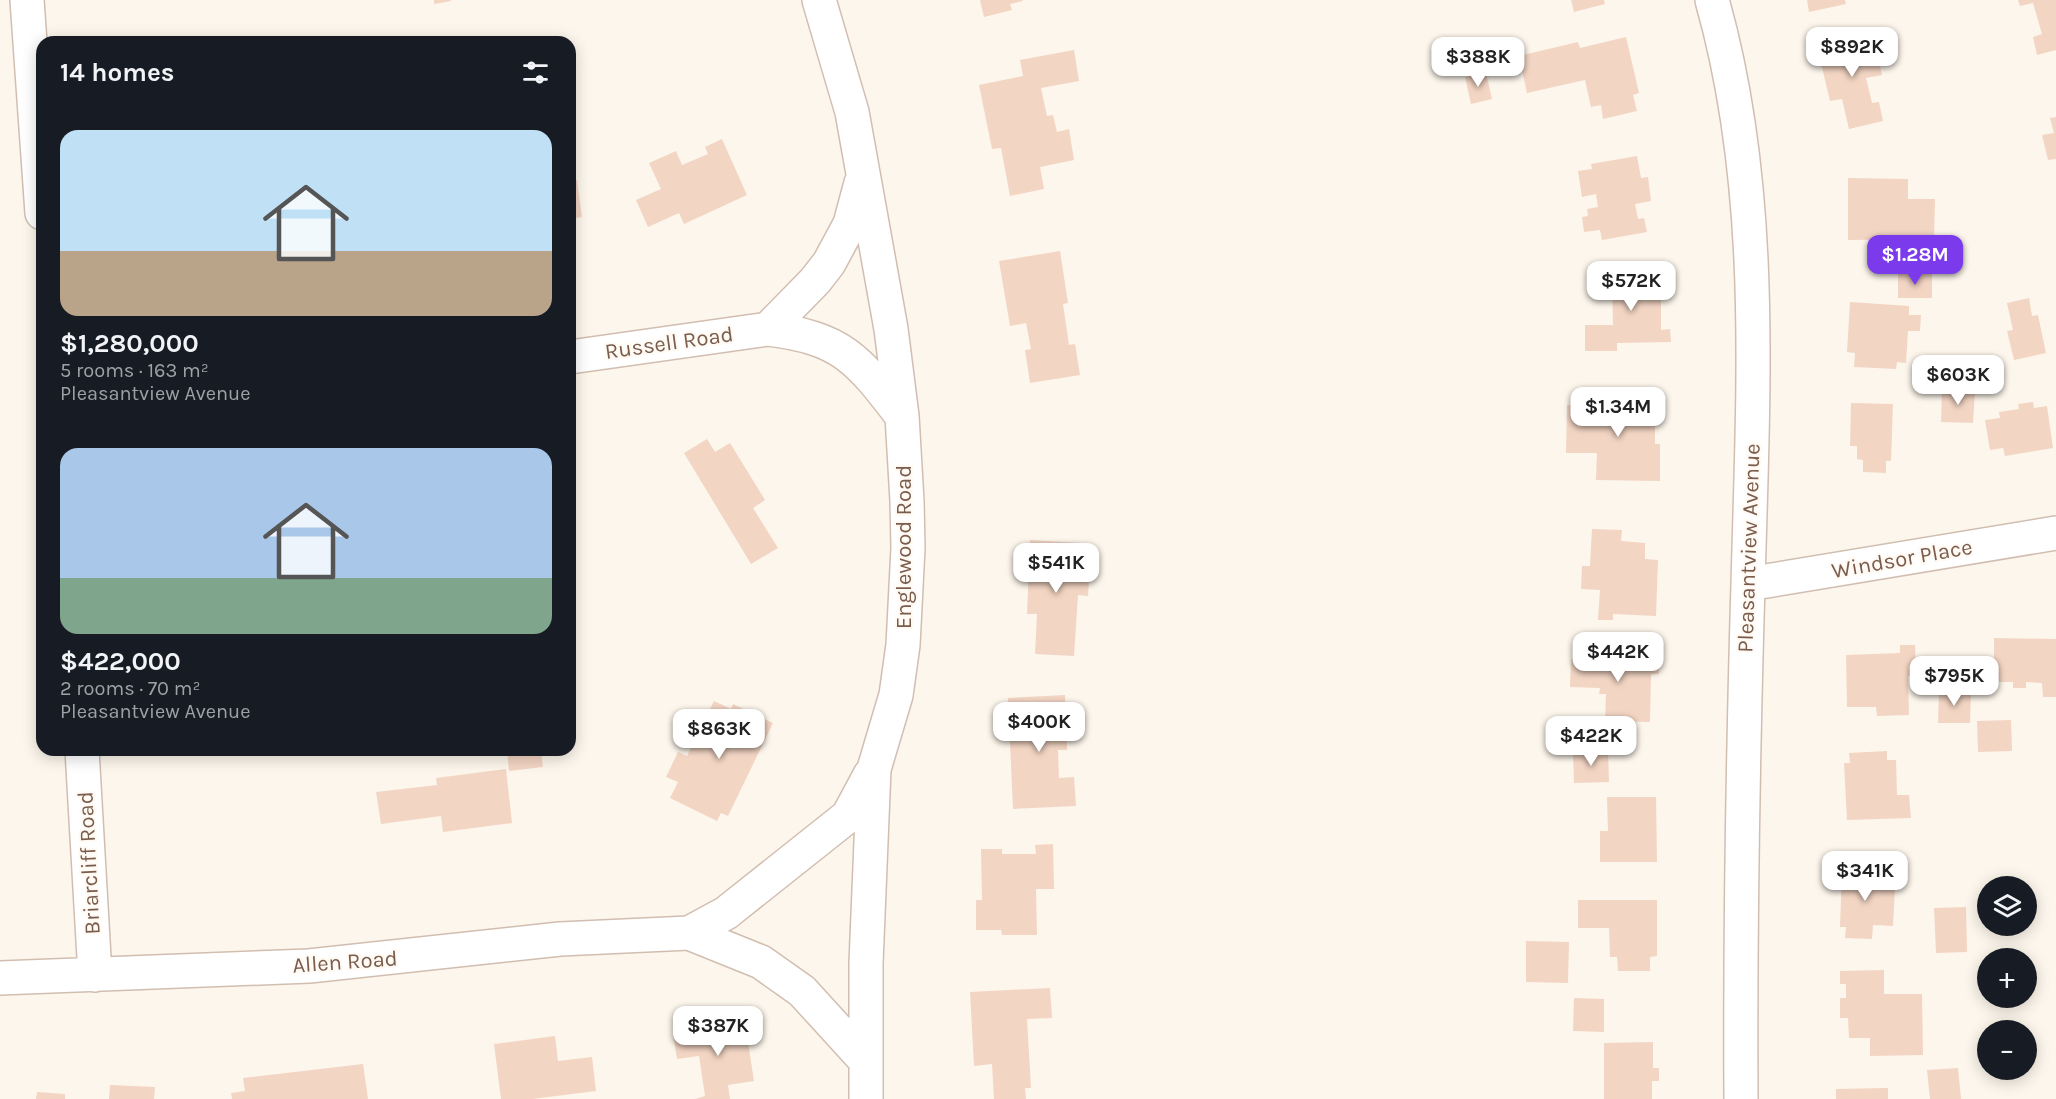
<!DOCTYPE html>
<meta charset="utf-8">
<style>
:root{--surface:#171b24;--page:#20242c;--text:#f1f3f6;--muted:#9ea1a6;--accent:#7c3aed}
body{margin:0;font-family:Karla,sans-serif;background:var(--page);color:var(--text);height:100vh;display:flex;flex-direction:column;font-size:22px;white-space:nowrap}
*{box-sizing:border-box;margin:0}
p{font-size:20px;color:var(--muted)}
.icon{flex:none;width:33px;height:33px;fill:none;stroke:currentColor;stroke-width:2;stroke-linecap:round;stroke-linejoin:round}
.map{position:relative;flex:1;overflow:hidden}
.sheet{position:absolute;left:36px;top:36px;width:540px;height:720px;display:flex;flex-direction:column;background:var(--surface);border-radius:18px;box-shadow:0 3px 15px #0003}
.sheet>*{flex:none}
.tools{position:absolute;left:1977px;top:876px;display:grid;gap:12px}
.tools a{display:grid;place-items:center;width:60px;height:60px;border-radius:50%;background:var(--surface);box-shadow:0 3px 15px #0003;font-size:30px}
.price{position:absolute;translate:-50% -51px;padding:0 14px;border-radius:12px;background:#fff;color:#222;font-size:20px;line-height:39px;filter:drop-shadow(0 2px 3px #0008)}
.price::after{content:'';position:absolute;left:50%;top:36px;width:18px;height:14px;margin-left:-9px;background:inherit;clip-path:polygon(0 0,100% 0,50% 100%)}
.price.current{background:var(--accent);color:#fff}
ul{padding:0;list-style:none}
li{display:grid;align-content:center;gap:12px;height:318px;padding:0 24px}
li span{display:grid;place-items:center;height:186px;border-radius:18px;color:#555}
li>.icon{margin-inline-start:auto}
span .icon{width:108px;height:108px;fill:#fffc;stroke-width:1}
li b{font-size:26px}
h2{display:flex;justify-content:space-between;align-items:center;height:72px;padding:0 24px;font-size:26px}
.map>svg:first-child{display:block}
.building{fill:#f3d5c3}
.lines{fill:none;stroke-linecap:round;stroke-linejoin:round}
.minor-casing{stroke:#d1beb0;stroke-width:36}
.minor{stroke:#fff;stroke-width:33}
.labels{text-anchor:middle;dominant-baseline:central;stroke-width:4.5;stroke-linejoin:round;paint-order:stroke}
.street-label{font-size:22px;fill:#7a5c4d;stroke:#fffaf3}
</style>
<div class="map">
<svg width="2056" height="1099" viewBox="0 0 2056 1099">
<rect width="100%" height="100%" fill="#fdf6ec"/>
<path class="building" d="M434 0H451V1L434 4Z
M980 0H1022L1023 1 1010 4 1012 10 984 17Z
M1571 0H1604L1605 4 1574 12Z
M1807 0H1845L1846 4 1809 12Z
M2018 0H2056V50L2037 55 2033 37 2042 34 2033 3 2020 6Z
M1873 34 1882 75 1866 78 1872 103 1879 102 1883 121 1849 129 1842 99 1830 101 1817 46Z
M1626 37 1639 93 1633 95 1637 111 1603 119 1601 105 1591 107 1585 80 1527 93 1519 56 1578 42 1580 48Z
M1074 50 1079 81 1041 88 1047 116 1053 115 1057 132 1069 129 1074 160 1040 167 1044 189 1010 196 1001 148 992 149 979 85 1023 76 1020 60Z
M1486 73 1492 99 1471 104 1465 77Z
M2056 117V159L2048 160 2042 135 2054 133 2050 118Z
M722 139 747 195 684 224 679 213 648 227 636 200 661 189 649 163 676 151 682 165 708 154 705 147Z
M1637 156 1641 178 1648 177 1651 201 1635 204 1638 219 1644 218 1647 232 1602 240 1600 230 1584 232 1582 217 1588 216 1587 209 1598 207 1596 194 1582 197 1578 171 1592 169 1591 164Z
M1848 178 1908 179V199H1935L1934 239 1848 240Z
M577 180 582 217 570 219V181Z
M1060 251 1068 303 1063 304 1069 345 1075 344 1080 375 1030 383 1025 350 1031 349 1026 323 1010 326 999 261Z
M1653 265V282H1661V330L1670 329 1671 342 1617 343V351H1585V325H1613L1612 280H1618V266Z
M1932 273V298H1898V274Z
M2029 298 2032 316 2038 315 2046 353 2014 360 2007 331 2013 330 2007 303Z
M1850 302 1909 306V315H1921L1920 331H1908L1906 363 1897 362 1896 369 1854 367 1855 353 1847 352Z
M1627 387 1649 388V403H1655V444H1660V481L1596 480 1597 453H1566L1567 405 1626 406Z
M1942 389 1975 390 1973 423 1941 422Z
M2033 402 2034 408 2047 406 2053 448 2005 456 2003 448 1990 450 1985 420 2000 418 1999 412 2019 409 2018 404Z
M1851 403 1893 404 1891 461H1886V473L1863 472V460L1857 459V446H1850Z
M707 439 715 452 730 443 765 500 753 508 778 548 751 564 684 453Z
M1592 529 1622 530 1621 541 1645 543V559L1658 560 1656 616 1613 614V620H1598L1600 590 1581 589 1582 566H1590Z
M1030 540 1081 543 1079 565 1090 566 1088 596 1078 595 1074 656 1035 654 1037 614H1027Z
M1994 638 2056 639V697H2043L2042 683 2026 682V688H2013V682H1994Z
M1900 645H1915L1916 676H1908L1909 715 1877 716 1876 707H1847L1846 655 1900 653Z
M1591 647H1609L1608 656 1659 657V674H1651L1650 722 1605 721 1606 694H1599L1600 688 1570 687 1571 659H1591Z
M1939 691 1971 692 1970 723H1938Z
M1065 695 1067 750H1058L1059 778 1074 777 1076 806 1013 809 1008 698Z
M714 701 731 709 733 704 773 723 728 816 721 813 717 821 670 798 678 782 666 777 678 752 687 756Z
M2011 720 2012 751 1978 752 1977 721Z
M507 750H541L543 767 509 771Z
M1608 751 1609 782 1574 783 1573 752Z
M1887 751V760H1896L1897 795H1909L1911 818 1847 820 1844 763H1850L1849 753Z
M506 769 512 823 443 832 441 816 381 824 376 792 437 785 436 778Z
M1607 797H1656L1657 862H1600V831H1608Z
M1053 844 1054 889H1036L1037 935H1002L1001 930H976V900H982L981 849H1002V854H1036L1035 845Z
M1842 868 1884 870V888H1895L1893 926 1873 925 1872 939 1845 938 1846 927H1840Z
M1578 900H1657V956L1650 957V971H1618L1617 957H1610L1609 928H1578Z
M1966 907 1967 952 1936 953 1934 908Z
M1526 941 1569 942 1568 983 1526 982Z
M1884 970V994H1922L1923 1055 1870 1056V1038H1849L1848 1018H1840V998H1846V984H1840V971Z
M1050 988 1052 1018 1027 1019 1031 1088H1025L1026 1099H994L992 1064 974 1066 970 992Z
M1574 998 1604 999V1032L1573 1031Z
M745 1023 754 1081 728 1085 730 1099H695L705 1096 699 1056 677 1059 673 1034Z
M555 1036 558 1061 592 1057 596 1091 532 1099H501L494 1044Z
M1653 1042V1068H1659V1081H1652V1099H1604V1043Z
M363 1064 368 1099H232L231 1093 245 1091 243 1078Z
M1958 1068 1961 1099H1930L1927 1070Z
M110 1085 155 1087 154 1099H109Z
M1888 1088V1099H1836V1089Z
M37 1092 65 1094V1099H36Z"/>
<g class="lines">
<defs>
<path id="minor" d="M27 0 42 213
M819 0 852 112 891 329 902 416 907 501 908 548 903 645 896 695 874 769 866 963V1099
M1712 0C1766 190 1753 388 1748 584 1743 755 1740 927 1741 1099
M768 329C842 338 858 359 901 415
M570 357 768 329 815 281 829 263 850 224 861 183
M1748 584 2056 533
M82 750 95 975
M689 933 726 913 848 816 870 775
M0 978 309 966 560 939 689 933 761 962 802 991 866 1061"/>
</defs>
<use href="#minor" class="minor-casing"/>
<use href="#minor" class="minor"/>
</g>
<g class="labels">
<g class="street-label">
<text transform="translate(669 343) rotate(-8)">Russell Road</text>
<text transform="translate(904 547) rotate(-90)">Englewood Road</text>
<text transform="translate(1749 548) rotate(-88)">Pleasantview Avenue</text>
<text transform="translate(1902 559) rotate(-10)">Windsor Place</text>
<text transform="translate(89 863) rotate(-93)">Briarcliff Road</text>
<text transform="translate(345 962) rotate(-4)">Allen Road</text>
</g>
</g>
</svg>
<div class="tools">
<a><svg class="icon" aria-label="layers" viewBox="0 0 24 24"><path d="M12 4l9 5-9 5-9-5zM3 14l9 5 9-5"/></svg></a>
<a>+</a>
<a>−</a>
</div>
<b class="price" style="left:1852px;top:78px">$892K</b>
<b class="price" style="left:1478px;top:88px">$388K</b>
<b class="price current" style="left:1915px;top:286px">$1.28M</b>
<b class="price" style="left:1631px;top:312px">$572K</b>
<b class="price" style="left:1958px;top:406px">$603K</b>
<b class="price" style="left:1618px;top:438px">$1.34M</b>
<b class="price" style="left:1056px;top:594px">$541K</b>
<b class="price" style="left:1618px;top:683px">$442K</b>
<b class="price" style="left:1954px;top:707px">$795K</b>
<b class="price" style="left:1039px;top:753px">$400K</b>
<b class="price" style="left:719px;top:760px">$863K</b>
<b class="price" style="left:1591px;top:767px">$422K</b>
<b class="price" style="left:1865px;top:902px">$341K</b>
<b class="price" style="left:718px;top:1057px">$387K</b>
<section class="sheet">
<h2>14 homes<svg class="icon" aria-label="filters" viewBox="0 0 24 24"><path d="M4 7h16M4 17h16"/><circle cx="9" cy="7" r="2"/><circle cx="15" cy="17" r="2"/></svg></h2>
<ul>
<li><span style="background:linear-gradient(#bfe0f5 65%,#b9a48a 0)"><svg class="icon" aria-label="home" viewBox="0 0 24 24"><path d="M3 11l9-7 9 7M6 9v11h12V9"/></svg></span><div><b>$1,280,000</b><p>5 rooms · 163 m²</p><p>Pleasantview Avenue</p></div></li>
<li><span style="background:linear-gradient(#a9c7e8 70%,#7fa58c 0)"><svg class="icon" aria-label="home" viewBox="0 0 24 24"><path d="M3 11l9-7 9 7M6 9v11h12V9"/></svg></span><div><b>$422,000</b><p>2 rooms · 70 m²</p><p>Pleasantview Avenue</p></div></li>
</ul>
</section>
</div>
